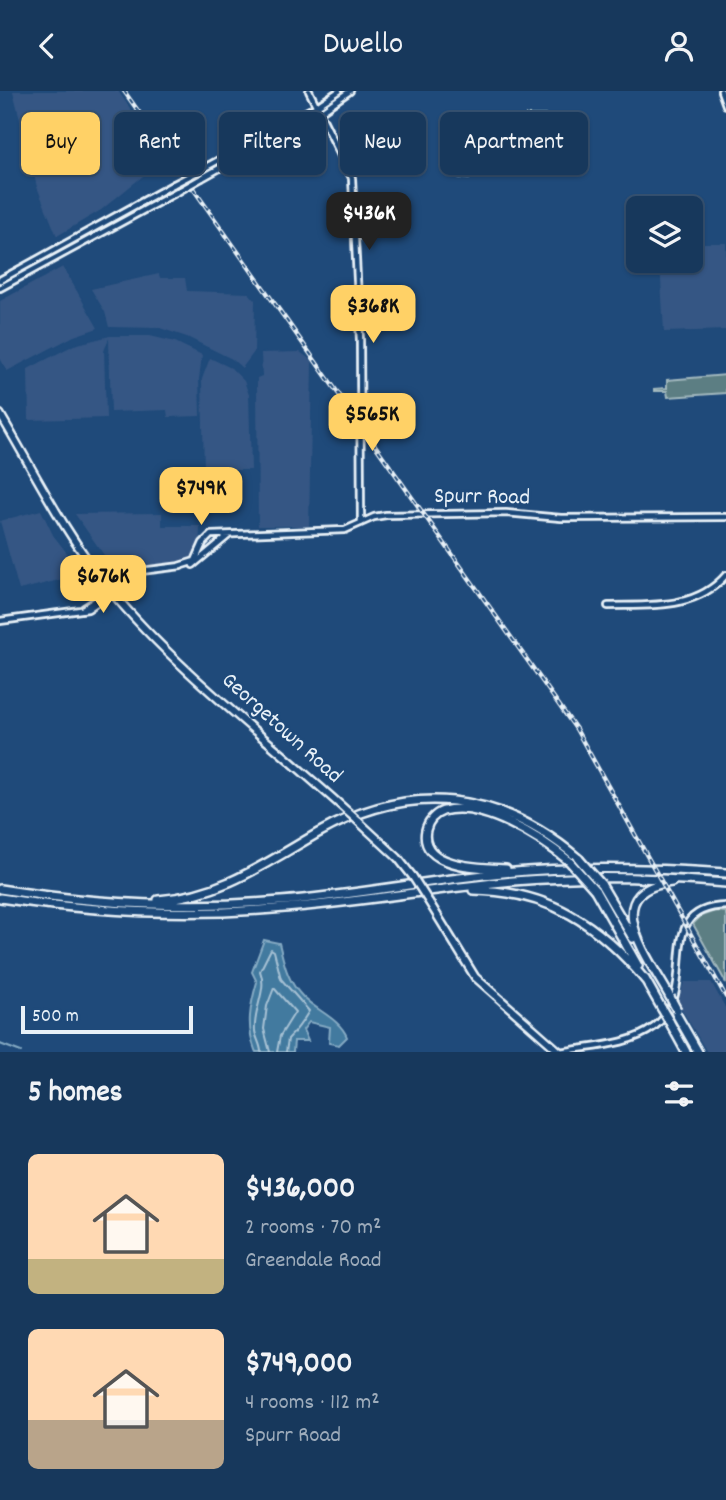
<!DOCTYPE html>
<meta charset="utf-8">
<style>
:root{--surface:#17385c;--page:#244365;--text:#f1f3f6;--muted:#9eacbb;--line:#365272;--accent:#ffd166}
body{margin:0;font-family:Dekko,sans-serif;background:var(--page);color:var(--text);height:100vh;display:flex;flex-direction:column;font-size:26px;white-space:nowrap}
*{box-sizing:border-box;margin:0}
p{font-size:23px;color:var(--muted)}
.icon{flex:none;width:38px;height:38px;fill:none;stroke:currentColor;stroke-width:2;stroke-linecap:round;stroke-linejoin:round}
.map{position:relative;height:961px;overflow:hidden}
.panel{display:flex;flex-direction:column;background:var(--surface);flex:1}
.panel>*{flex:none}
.hud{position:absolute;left:21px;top:21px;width:684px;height:63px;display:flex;gap:14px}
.fabs{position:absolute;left:626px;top:105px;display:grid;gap:14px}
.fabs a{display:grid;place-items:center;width:77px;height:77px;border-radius:10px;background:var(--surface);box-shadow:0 2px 5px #0004,0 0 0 2px var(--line);font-size:35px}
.scale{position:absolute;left:21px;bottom:18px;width:172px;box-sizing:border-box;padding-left:7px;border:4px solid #e8f1f8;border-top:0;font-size:19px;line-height:24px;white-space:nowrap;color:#e8f1f8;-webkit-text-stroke:5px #1f4a7a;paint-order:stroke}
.price{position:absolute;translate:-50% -60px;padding:0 16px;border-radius:14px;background:var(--accent);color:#111;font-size:23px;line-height:46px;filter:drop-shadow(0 2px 4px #0008)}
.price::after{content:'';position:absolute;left:50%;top:42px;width:21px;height:16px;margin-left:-10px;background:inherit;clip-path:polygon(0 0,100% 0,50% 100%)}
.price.current{background:#222;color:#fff}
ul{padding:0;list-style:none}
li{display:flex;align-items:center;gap:21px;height:175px;padding:0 28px}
li span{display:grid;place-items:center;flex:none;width:196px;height:140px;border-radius:10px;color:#555}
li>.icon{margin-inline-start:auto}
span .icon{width:84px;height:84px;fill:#fffc;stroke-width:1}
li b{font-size:30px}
h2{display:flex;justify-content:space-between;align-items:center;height:84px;padding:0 28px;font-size:30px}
.pill{padding:0 24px;border-radius:10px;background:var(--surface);box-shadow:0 2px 5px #0004,0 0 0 2px var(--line);font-size:24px;line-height:63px}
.pill.current{background:var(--accent);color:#111}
header{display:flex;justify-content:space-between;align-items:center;height:91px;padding:0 28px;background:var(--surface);font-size:32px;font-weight:600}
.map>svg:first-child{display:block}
.built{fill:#365784}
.green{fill:#5c7e83;stroke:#a2b8be;stroke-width:2}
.water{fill:#437a9f;stroke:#85aac3;stroke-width:2}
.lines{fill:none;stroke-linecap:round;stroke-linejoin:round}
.shore{stroke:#a6c1d4;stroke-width:2}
.stream{stroke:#85aac3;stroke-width:2}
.secondary-casing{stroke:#e8f1f8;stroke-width:10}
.primary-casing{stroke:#e8f1f8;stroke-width:11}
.highway-casing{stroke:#e8f1f8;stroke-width:12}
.secondary{stroke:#1f4a7a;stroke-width:4.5}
.primary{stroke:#1f4a7a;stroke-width:6}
.highway{stroke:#1f4a7a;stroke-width:7}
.rail-casing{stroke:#e8f1f8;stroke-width:4.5}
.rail{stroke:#1f4a7a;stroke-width:2;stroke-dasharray:5;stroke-linecap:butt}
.secondary-bridge-casing{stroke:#e8f1f8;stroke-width:10;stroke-linecap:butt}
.primary-bridge-casing{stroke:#e8f1f8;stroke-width:11;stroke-linecap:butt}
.highway-bridge-casing{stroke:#e8f1f8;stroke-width:12;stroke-linecap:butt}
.secondary-bridge{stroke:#1f4a7a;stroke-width:4.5}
.primary-bridge{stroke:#1f4a7a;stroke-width:6}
.highway-bridge{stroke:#1f4a7a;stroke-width:7}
.labels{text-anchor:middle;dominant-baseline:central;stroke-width:5;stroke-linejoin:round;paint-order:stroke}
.street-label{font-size:23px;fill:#e8f1f8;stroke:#1f4a7a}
</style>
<header><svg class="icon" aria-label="back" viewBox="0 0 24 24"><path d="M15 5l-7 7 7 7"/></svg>Dwello<svg class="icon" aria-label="person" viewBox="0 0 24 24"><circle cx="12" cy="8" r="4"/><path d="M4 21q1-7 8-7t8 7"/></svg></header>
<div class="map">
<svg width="726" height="961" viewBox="0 0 726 961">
<rect width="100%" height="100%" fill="#1f4a7a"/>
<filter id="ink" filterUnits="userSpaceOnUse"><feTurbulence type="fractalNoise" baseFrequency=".0143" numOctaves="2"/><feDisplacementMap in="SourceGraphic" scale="14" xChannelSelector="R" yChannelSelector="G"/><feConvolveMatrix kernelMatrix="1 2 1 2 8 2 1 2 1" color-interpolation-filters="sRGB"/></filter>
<g filter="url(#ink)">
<path class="built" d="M13 0H118L165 67 101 119 57 145 37 96Z
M691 152H726V239L664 241 660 170H691Z
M63 176 98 237 74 245 7 280 0 267V210Z
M159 183 160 187H185L187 200 249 202 255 209 254 261 242 277 232 268 187 246 160 237 109 236 105 221 91 198Z
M110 245H150L175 251 202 264 199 288 200 325 168 326 167 319 111 321 109 247 104 260 106 327 29 329 28 278 74 254Z
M300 261 312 270 309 435H258L257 287 262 285 261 262Z
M210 267 231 277 244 290 249 304 251 379H204L202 288Z
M41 419 53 444 83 483 19 499 0 430Z
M162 422V435H200L199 461 194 469 185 474 142 477 121 488 75 423Z
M684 891H711L726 918V961H707L678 912Z"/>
<path class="green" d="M526 24H556V37C533 38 522 45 505 60L502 58 469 88 460 87 476 67Z
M726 284V302L668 306 667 300H654V298L667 297V289Z
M715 820 726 821V892L693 833 701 825Z"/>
<path class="water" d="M264 849 279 852C284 872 287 890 303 906 317 920 340 928 347 946L339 954 329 952 330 936 309 931 303 939 308 950H294L293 961H256L255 959C246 935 250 915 257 891L252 881Z"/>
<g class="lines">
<path class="shore" d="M261 961C261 954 256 947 255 940 253 918 268 899 260 880L271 858 274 860 281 888 309 920C303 930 296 940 288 948L286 961
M270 961 264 938 267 915 274 897 295 921 280 945 277 961"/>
<path class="stream" d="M0 953 21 961"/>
<defs>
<path id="secondary" d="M309 0 352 87 360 249 361 432
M721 0 726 14
M197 81 317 15 339 0
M202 87 320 21 350 0
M0 189 174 93
M0 197 179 100
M193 474 229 444
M179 475 195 470 203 452 211 444 345 439 374 426 386 424 506 422 561 427 726 426
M608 515C650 514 696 519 726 484
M84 517 106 503
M0 530 88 518 141 480 181 475
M560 961C590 955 629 955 654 936 704 898 649 817 726 815"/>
<path id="primary" d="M0 323C35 382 66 445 110 499 178 581 269 649 348 721
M358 730 398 767 413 786
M429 811 475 886 560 961"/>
<path id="highway" d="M506 778C483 777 418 777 426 739 428 730 435 723 443 720 482 709 541 747 569 770
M601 793 633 847
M0 798C93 813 188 818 281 810 355 804 429 789 503 782 577 775 652 777 726 782
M473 799C549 800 599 833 646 890
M595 799 638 875
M0 807C86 820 173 825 260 819 345 814 429 798 513 790 584 784 655 786 726 792
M158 809C220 805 266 772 318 742 410 690 500 700 579 768
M645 888 662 918
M670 906C650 869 595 800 672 791
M675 921 698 961
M669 930 686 961"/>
</defs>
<use href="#secondary" class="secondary-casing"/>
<use href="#primary" class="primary-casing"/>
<use href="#highway" class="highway-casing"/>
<use href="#secondary" class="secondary"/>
<use href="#primary" class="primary"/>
<use href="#highway" class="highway"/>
<defs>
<path id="rail" d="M124 0 576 638 726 906"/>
</defs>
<use href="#rail" class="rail-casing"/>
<use href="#rail" class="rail"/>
<defs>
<path id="secondary-bridge" d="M174 93 197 81
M179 100 202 87"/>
<path id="primary-bridge" d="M348 721 358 730
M413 786 429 811"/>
<path id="highway-bridge" d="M579 768 601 793
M569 770 595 799
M670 906 677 919
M662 918 669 930"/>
</defs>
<use href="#secondary-bridge" class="secondary-bridge-casing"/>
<use href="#primary-bridge" class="primary-bridge-casing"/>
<use href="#highway-bridge" class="highway-bridge-casing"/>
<use href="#secondary-bridge" class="secondary-bridge"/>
<use href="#primary-bridge" class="primary-bridge"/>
<use href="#highway-bridge" class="highway-bridge"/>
</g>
</g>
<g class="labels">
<g class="street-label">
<text transform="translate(482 407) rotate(1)">Spurr Road</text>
<text transform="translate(281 638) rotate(42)">Georgetown Road</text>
</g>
</g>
</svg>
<div class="fabs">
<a><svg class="icon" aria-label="layers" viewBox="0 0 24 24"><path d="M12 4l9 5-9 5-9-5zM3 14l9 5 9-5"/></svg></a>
</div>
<div class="scale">500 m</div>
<b class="price current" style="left:369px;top:161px">$436K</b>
<b class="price" style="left:373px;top:254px">$368K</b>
<b class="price" style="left:372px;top:362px">$565K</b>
<b class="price" style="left:201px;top:436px">$749K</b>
<b class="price" style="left:103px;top:524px">$676K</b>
<div class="hud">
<a class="pill current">Buy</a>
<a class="pill">Rent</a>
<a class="pill">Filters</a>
<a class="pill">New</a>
<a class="pill">Apartment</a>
</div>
</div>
<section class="panel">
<h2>5 homes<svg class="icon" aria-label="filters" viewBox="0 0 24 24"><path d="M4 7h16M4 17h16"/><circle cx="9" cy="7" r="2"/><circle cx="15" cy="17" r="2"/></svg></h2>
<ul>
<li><span style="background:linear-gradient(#ffd9b3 75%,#c2b280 0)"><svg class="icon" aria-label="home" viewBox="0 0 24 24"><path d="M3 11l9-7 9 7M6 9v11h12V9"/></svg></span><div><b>$436,000</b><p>2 rooms · 70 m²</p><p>Greendale Road</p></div></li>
<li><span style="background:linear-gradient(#ffd9b3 65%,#b9a48a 0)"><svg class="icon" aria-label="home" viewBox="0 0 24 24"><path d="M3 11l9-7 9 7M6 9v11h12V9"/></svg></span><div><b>$749,000</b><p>4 rooms · 112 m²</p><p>Spurr Road</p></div></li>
</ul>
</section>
